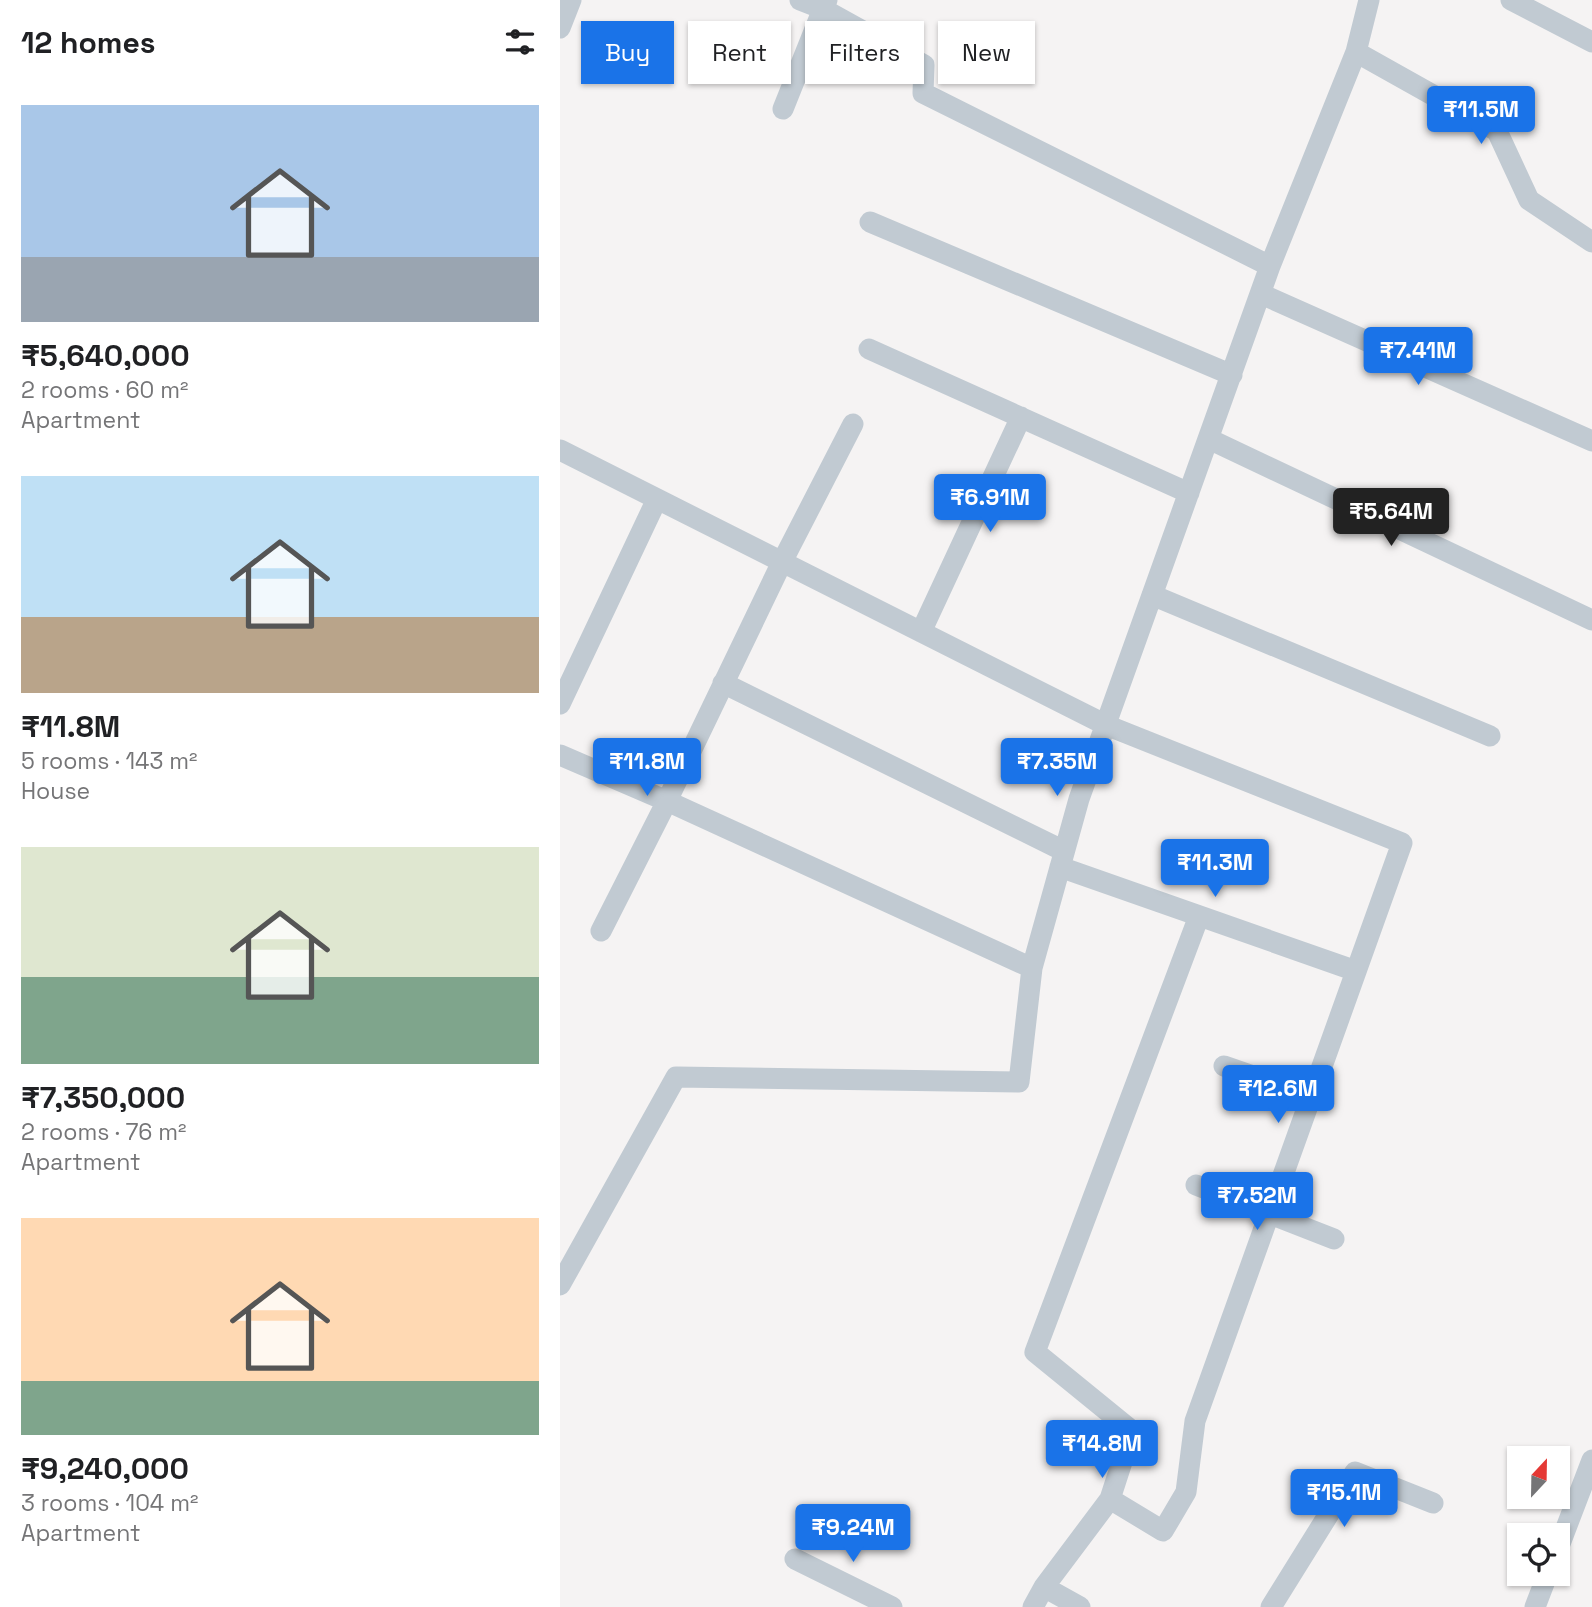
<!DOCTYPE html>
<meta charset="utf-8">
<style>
:root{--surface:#fff;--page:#f6f6f6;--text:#202124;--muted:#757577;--accent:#1a73e8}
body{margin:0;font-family:"Space Grotesk",sans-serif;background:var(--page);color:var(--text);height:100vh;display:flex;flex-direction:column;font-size:26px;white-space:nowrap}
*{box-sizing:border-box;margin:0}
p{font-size:23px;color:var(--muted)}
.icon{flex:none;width:38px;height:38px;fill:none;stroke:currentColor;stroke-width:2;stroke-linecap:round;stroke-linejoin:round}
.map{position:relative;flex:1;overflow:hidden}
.sheet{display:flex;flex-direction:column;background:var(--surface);width:560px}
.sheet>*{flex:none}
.hud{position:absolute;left:21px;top:21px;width:665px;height:63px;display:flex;gap:14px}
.needle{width:46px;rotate:22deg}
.tools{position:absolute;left:947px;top:1446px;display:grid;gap:14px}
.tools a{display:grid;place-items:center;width:63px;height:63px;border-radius:0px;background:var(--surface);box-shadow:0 2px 5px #0004;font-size:35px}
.price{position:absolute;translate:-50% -60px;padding:0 16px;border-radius:7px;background:var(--accent);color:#fff;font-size:23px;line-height:46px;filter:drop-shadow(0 2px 4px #0008)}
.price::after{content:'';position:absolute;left:50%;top:42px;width:21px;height:16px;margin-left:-10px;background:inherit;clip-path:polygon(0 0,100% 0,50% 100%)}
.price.current{background:#222;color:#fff}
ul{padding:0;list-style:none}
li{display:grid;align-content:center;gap:14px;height:371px;padding:0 21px}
li span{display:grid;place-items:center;height:217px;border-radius:0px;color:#555}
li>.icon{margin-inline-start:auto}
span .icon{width:126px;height:126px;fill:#fffc;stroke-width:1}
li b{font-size:30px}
h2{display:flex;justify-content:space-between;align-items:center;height:84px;padding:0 21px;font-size:30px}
.chip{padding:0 24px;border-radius:0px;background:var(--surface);box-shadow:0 2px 5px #0004;font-size:24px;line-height:63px}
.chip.current{background:var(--accent);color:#fff}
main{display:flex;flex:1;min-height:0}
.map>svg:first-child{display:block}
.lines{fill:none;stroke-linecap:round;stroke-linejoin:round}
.minor{stroke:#c1cad2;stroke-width:21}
</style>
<main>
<section class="sheet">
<h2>12 homes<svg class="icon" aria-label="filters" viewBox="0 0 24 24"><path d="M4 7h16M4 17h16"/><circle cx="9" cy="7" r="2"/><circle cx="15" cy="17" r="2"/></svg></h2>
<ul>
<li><span style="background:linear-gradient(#a9c7e8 70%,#9aa5b1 0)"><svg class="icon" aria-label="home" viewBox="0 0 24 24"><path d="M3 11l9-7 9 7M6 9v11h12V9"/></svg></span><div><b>₹5,640,000</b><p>2 rooms · 60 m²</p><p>Apartment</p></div></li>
<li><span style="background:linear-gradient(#bfe0f5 65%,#b9a48a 0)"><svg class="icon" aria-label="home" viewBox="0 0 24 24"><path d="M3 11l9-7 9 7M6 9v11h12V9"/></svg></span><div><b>₹11.8M</b><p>5 rooms · 143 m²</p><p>House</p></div></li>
<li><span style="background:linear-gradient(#dfe7d0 60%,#7fa58c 0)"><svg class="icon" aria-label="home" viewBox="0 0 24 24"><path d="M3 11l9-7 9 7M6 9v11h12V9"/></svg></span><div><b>₹7,350,000</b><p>2 rooms · 76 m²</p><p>Apartment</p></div></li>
<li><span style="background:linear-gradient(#ffd9b3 75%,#7fa58c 0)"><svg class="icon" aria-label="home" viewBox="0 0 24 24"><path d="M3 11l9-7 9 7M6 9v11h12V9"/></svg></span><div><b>₹9,240,000</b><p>3 rooms · 104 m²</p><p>Apartment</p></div></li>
</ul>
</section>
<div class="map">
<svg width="1032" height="1607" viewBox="0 0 1032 1607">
<rect width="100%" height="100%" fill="#f5f3f3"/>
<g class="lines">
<path class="minor" d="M240 0 263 9 267 0
M951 0 1032 42
M0 28 11 0
M796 52 937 131 969 200 1032 242
M223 109 263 9 364 65 363 93 710 266
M310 222 672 375
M701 294 1032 441
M309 349 629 493
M293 424 222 562 107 801 472 968
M649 439 1032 620
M0 450 546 725 842 843 635 1421 626 1492 603 1531 550 1499 484 1587 473 1607
M592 595 930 736
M361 632 461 417
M163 683 504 851
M0 704 97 499
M0 755 107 801 41 931
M500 867 796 971
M664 1066 751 1096
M636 1185 774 1239
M0 1285 116 1077 459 1082 472 968 519 799 710 266 796 52 809 0
M550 1499 572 1431 475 1352 639 916
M998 1549 1032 1460
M235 1559 332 1607
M484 1587 520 1607
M711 1607 795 1472 873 1503
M975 1607 988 1573"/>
</g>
</svg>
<div class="tools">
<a><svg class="needle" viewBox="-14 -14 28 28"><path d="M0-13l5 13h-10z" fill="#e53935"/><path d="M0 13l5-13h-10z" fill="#757577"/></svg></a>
<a><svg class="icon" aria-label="locate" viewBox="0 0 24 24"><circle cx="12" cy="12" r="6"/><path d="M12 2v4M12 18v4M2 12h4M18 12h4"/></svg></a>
</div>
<b class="price" style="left:921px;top:146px">₹11.5M</b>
<b class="price" style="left:858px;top:387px">₹7.41M</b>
<b class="price" style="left:430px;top:534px">₹6.91M</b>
<b class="price current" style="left:831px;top:548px">₹5.64M</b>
<b class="price" style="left:87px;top:798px">₹11.8M</b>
<b class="price" style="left:497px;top:798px">₹7.35M</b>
<b class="price" style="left:655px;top:899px">₹11.3M</b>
<b class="price" style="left:718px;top:1125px">₹12.6M</b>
<b class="price" style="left:697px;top:1232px">₹7.52M</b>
<b class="price" style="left:542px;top:1480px">₹14.8M</b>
<b class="price" style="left:784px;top:1529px">₹15.1M</b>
<b class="price" style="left:293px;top:1564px">₹9.24M</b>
<div class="hud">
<a class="chip current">Buy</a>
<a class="chip">Rent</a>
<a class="chip">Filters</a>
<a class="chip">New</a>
</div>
</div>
</main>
